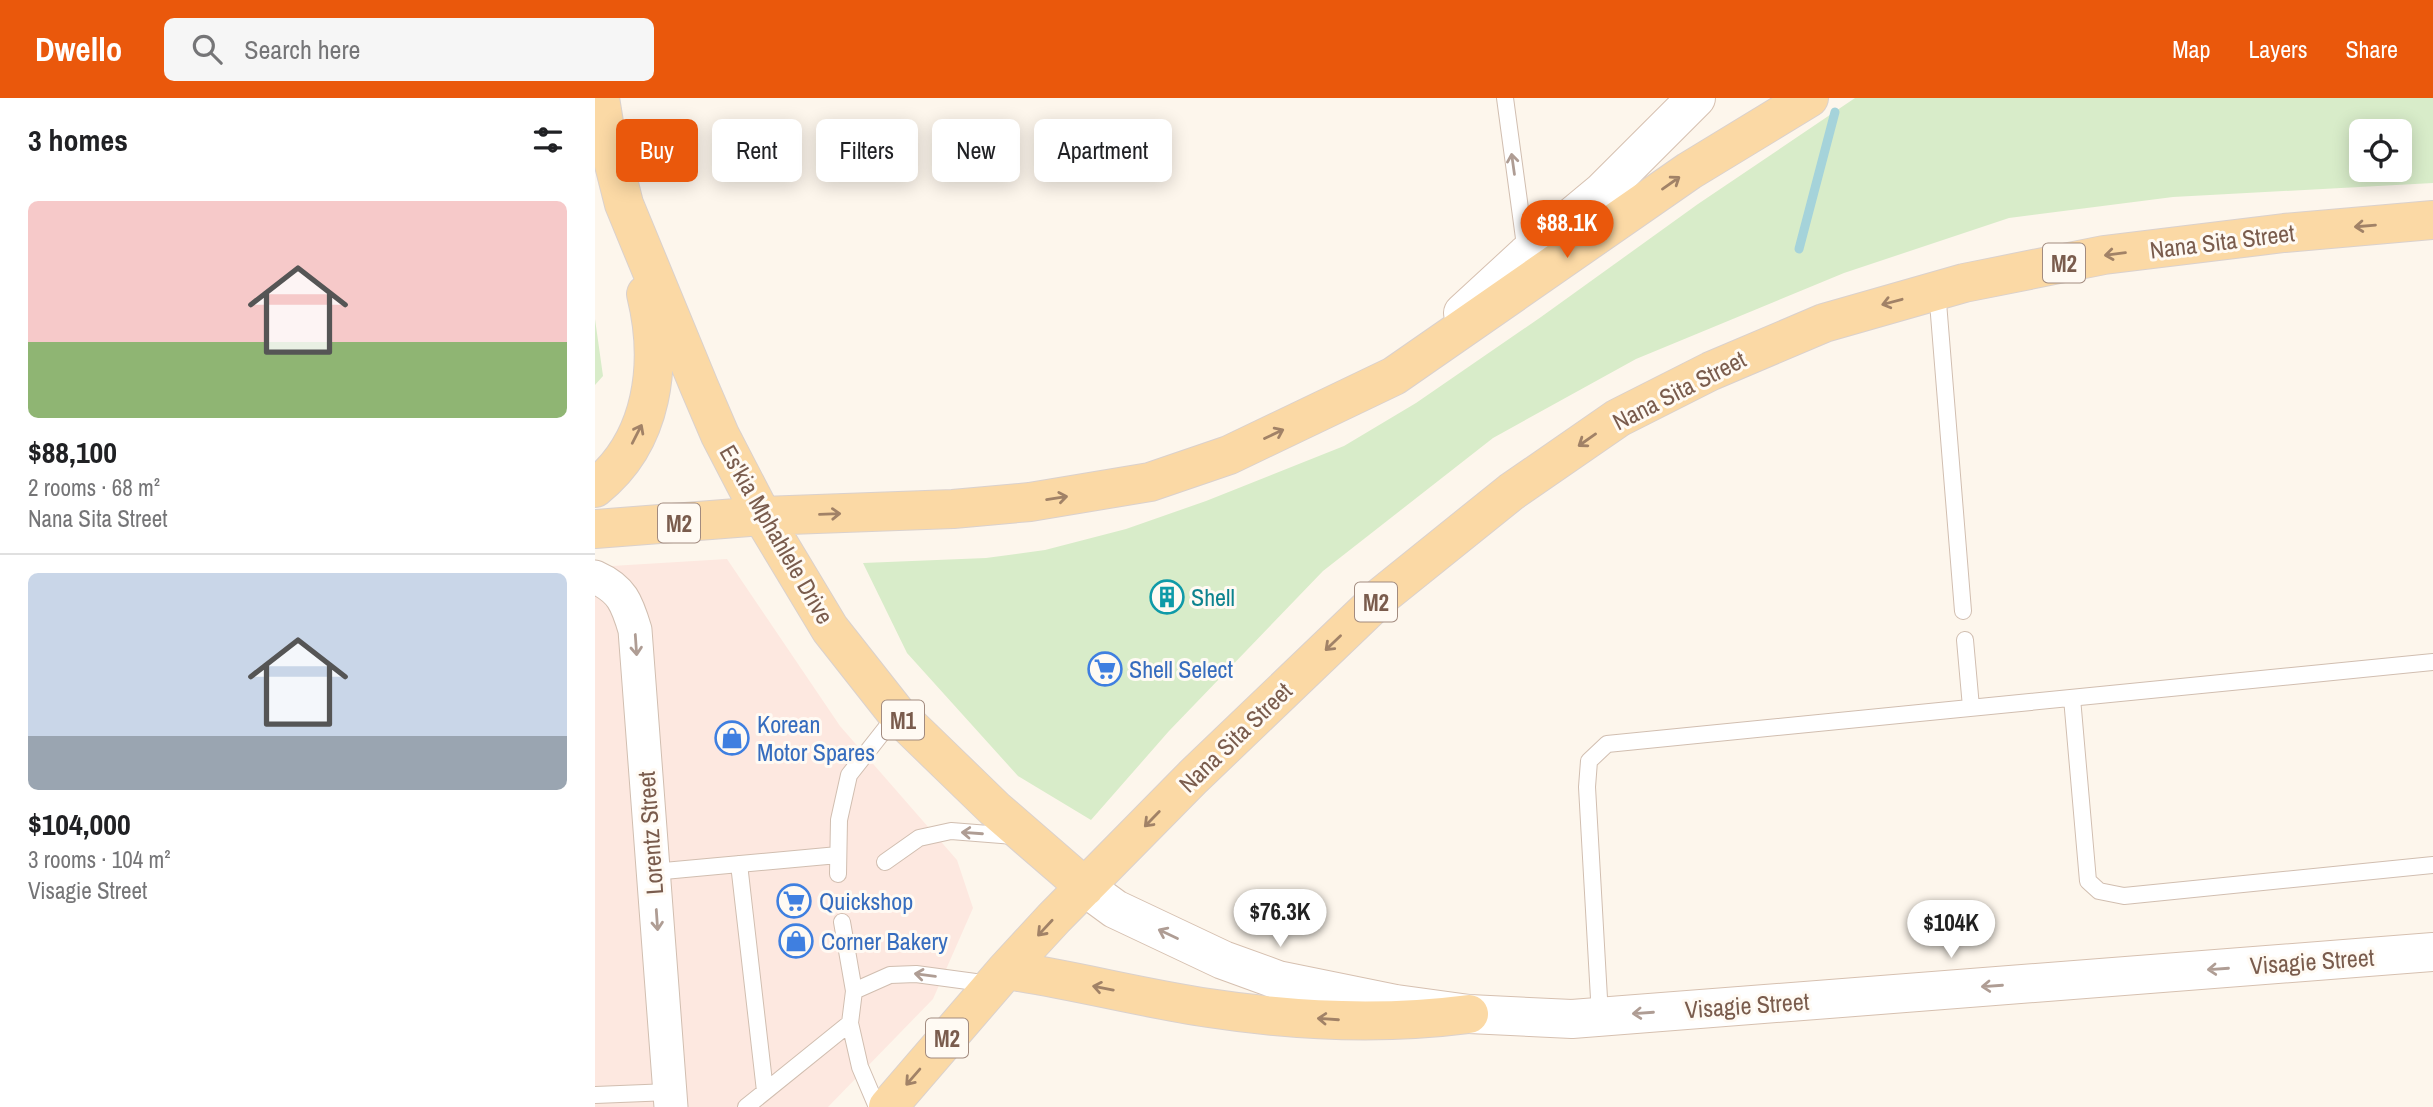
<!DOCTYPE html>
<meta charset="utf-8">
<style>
:root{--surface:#fff;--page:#f6f6f6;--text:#202124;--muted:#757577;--line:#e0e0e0;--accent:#ea580c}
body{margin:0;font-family:"Archivo Narrow",sans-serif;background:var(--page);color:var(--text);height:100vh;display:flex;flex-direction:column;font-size:26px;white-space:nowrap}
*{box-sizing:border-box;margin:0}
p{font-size:23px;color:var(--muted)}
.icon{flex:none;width:38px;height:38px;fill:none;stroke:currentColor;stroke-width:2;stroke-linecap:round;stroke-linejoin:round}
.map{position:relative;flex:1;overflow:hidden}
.drawer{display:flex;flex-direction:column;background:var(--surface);width:595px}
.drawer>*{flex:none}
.banner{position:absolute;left:21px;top:21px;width:665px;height:63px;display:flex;gap:14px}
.tools{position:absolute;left:1754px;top:21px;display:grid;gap:14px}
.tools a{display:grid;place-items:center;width:63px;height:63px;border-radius:10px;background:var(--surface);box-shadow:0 4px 18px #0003;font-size:35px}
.price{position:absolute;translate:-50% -60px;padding:0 16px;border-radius:24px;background:#fff;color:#222;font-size:23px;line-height:46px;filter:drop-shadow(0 2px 4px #0008)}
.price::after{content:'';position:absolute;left:50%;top:42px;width:21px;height:16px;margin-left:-10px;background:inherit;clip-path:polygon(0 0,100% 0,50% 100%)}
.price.selected{background:var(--accent);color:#fff}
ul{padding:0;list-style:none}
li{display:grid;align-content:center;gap:14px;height:371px;padding:0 28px}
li+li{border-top:2px solid var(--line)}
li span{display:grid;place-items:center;height:217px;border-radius:10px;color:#555}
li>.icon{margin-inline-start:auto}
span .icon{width:126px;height:126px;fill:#fffc;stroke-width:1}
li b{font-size:30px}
h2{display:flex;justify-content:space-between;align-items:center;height:84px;padding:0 28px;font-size:30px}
.tag{padding:0 24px;border-radius:10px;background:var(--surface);box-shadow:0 4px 18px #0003;font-size:24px;line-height:63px}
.tag.selected{background:var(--accent);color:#fff}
header{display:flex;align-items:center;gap:42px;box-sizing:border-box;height:98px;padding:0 35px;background:var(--accent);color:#fff}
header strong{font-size:33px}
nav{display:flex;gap:38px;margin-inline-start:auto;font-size:24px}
.search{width:490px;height:63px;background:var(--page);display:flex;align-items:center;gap:18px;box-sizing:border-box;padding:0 24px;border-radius:10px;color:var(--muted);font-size:26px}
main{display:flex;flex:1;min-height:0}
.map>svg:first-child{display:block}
.commercial{fill:#fde8e0}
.green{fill:#d8ecc9;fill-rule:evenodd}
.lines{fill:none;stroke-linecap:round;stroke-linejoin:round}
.stream{stroke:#a5d3da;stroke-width:9}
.lane-casing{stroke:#d1beb0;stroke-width:18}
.street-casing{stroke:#d1beb0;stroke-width:35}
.secondary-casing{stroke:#d6c0b0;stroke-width:40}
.primary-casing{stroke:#dad1cd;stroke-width:40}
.lane{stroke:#fff;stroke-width:16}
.street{stroke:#fff;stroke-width:33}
.secondary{stroke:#fff;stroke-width:38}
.primary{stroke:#fbd9a5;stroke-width:38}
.oneway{stroke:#af9d94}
.oneway2{stroke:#a18267}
.labels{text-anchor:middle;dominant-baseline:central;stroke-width:6;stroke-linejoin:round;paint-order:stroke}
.shield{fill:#fffaf3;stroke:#a28b7f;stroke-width:2}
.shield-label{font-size:23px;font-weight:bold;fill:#7a5c4d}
.street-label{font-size:24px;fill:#7a5c4d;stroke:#fffaf3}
.culture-label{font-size:24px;fill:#0d838f;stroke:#fffaf3;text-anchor:start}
.shop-label{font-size:24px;fill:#366cbe;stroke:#fffaf3;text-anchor:start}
</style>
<header>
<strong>Dwello</strong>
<div class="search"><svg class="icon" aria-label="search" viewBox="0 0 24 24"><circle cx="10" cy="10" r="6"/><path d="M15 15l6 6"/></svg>Search here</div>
<nav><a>Map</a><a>Layers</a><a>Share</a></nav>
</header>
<main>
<section class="drawer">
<h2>3 homes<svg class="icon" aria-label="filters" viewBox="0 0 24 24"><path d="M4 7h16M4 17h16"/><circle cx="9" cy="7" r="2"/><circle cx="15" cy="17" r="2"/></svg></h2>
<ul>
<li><span style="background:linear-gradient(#f6c9c9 65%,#8fb573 0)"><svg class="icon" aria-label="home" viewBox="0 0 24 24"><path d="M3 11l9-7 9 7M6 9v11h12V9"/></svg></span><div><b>$88,100</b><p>2 rooms · 68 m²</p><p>Nana Sita Street</p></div></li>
<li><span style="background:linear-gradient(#c9d6e8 75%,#9aa5b1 0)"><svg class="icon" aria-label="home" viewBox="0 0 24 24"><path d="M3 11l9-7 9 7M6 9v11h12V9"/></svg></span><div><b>$104,000</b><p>3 rooms · 104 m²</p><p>Visagie Street</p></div></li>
</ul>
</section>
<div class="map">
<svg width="1838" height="1009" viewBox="0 0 1838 1009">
<rect width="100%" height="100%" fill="#fdf6ec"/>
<path class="commercial" d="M132 461 245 628 362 762 378 810 338 901 233 1009H0V469Z"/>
<path class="green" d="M1260 0H1838V85L1578 99 1414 120 1249 175 1041 261 898 340 728 473 574 633 496 722 423 678 312 555 268 465 391 460 450 452 531 431 611 403 749 348 821 305 946 219 1103 106ZM1804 33V72H1766V33Z
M0 221 8 278 0 287Z"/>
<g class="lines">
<path class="stream" d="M1204 151 1240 14"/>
<defs>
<path id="lane" d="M910 0 931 155
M1342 192 1368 513
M1370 542 1376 609
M1477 600 1493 783 1504 793 1529 798 1838 767
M290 764 324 740 356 733 419 738
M144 766 170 993
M58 774 243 757
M243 776 244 722 254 677 302 616
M247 824 259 893
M1005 918 992 689 994 663 1012 646 1838 564
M0 997 75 994
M151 1009 255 925
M282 1009 265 969 255 925 259 893 295 877 321 876 395 886"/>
<path id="street" d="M0 479C27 491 32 505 40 532L76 1009"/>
<path id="secondary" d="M868 215 931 157 1007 94 1101 0
M490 789 520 811 628 862 683 882 801 906 874 916 977 921 1838 854"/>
<path id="primary" d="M5 0 10 31 29 106 104 288 125 337 167 418 235 531 302 616 400 711 490 789
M0 390C59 343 68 265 51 196
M0 431 167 418 358 411 435 404 555 384 634 357 799 278 1094 73 1214 0
M411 872C479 882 546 900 614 910 699 923 789 927 874 916
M293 1009 411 872 459 820 598 679 788 497 916 394 1023 320 1116 273 1229 225 1369 185 1509 157 1689 135 1838 122"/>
</defs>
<use href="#lane" class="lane-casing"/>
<use href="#street" class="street-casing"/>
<use href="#secondary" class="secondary-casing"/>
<use href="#primary" class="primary-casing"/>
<use href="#lane" class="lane"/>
<use href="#street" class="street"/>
<use href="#secondary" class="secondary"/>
<use href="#primary" class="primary"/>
</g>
<defs><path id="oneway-shaft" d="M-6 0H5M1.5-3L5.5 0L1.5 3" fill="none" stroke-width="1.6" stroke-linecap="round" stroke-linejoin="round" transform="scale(1.75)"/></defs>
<g class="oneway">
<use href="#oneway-shaft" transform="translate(918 66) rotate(-98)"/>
<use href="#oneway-shaft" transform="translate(41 547) rotate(86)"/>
<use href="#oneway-shaft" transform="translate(377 735) rotate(-176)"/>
<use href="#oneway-shaft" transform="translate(62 822) rotate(86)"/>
<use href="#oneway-shaft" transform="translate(573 836) rotate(-155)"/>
<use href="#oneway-shaft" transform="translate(1623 871) rotate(176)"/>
<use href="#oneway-shaft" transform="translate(330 877) rotate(-173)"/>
<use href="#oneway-shaft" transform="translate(1397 888) rotate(176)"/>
<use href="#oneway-shaft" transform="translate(1048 915) rotate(176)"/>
</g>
<g class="oneway2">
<use href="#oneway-shaft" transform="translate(1076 85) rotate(-35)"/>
<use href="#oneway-shaft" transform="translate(1770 128) rotate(175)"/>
<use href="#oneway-shaft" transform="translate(1520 156) rotate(173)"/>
<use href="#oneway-shaft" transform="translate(1297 204) rotate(165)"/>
<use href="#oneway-shaft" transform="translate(42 336) rotate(-63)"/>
<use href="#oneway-shaft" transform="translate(679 336) rotate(-25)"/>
<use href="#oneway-shaft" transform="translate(992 342) rotate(145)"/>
<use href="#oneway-shaft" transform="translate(462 400) rotate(-9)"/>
<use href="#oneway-shaft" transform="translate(235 416) rotate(-2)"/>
<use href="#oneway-shaft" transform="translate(738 545) rotate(136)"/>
<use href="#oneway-shaft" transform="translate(557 721) rotate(134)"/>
<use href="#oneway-shaft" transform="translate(450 830) rotate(133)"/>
<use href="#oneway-shaft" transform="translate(508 890) rotate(-169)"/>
<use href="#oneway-shaft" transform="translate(733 921) rotate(-176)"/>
<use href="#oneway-shaft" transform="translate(318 979) rotate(131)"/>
</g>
<defs>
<symbol id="building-ring" viewBox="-11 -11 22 22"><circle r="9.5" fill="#fffaf3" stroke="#0f9aa8" stroke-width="1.5"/><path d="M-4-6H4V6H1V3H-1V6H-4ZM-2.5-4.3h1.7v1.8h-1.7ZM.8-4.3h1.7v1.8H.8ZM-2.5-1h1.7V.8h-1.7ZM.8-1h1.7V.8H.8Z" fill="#0f9aa8"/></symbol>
<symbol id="supermarket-ring" viewBox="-11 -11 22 22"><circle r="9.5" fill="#fffaf3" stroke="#3f7fe0" stroke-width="1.5"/><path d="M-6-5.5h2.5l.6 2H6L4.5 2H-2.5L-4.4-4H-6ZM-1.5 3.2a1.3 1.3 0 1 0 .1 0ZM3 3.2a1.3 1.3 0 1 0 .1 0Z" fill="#3f7fe0"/></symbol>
<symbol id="shop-ring" viewBox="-11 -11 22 22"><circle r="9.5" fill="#fffaf3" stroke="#3f7fe0" stroke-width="1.5"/><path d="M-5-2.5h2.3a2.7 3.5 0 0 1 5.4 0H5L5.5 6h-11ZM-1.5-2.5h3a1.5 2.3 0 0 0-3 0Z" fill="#3f7fe0"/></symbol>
</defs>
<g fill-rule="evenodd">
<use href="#building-ring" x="553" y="480" width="38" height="38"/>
<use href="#supermarket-ring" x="491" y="552" width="38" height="38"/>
<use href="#shop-ring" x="118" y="621" width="38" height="38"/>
<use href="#supermarket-ring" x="180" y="784" width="38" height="38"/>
<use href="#shop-ring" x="182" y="824" width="38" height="38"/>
</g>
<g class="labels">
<g class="shield">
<rect x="1448" y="145.5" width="42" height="39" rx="5"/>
<rect x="63" y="405.5" width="42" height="39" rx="5"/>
<rect x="760" y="484.5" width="42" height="39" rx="5"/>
<rect x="287" y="602.5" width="42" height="39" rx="5"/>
<rect x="331" y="920.5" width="42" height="39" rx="5"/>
</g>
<g class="shield-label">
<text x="1469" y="165">M2</text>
<text x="84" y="425">M2</text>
<text x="781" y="504">M2</text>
<text x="308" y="622">M1</text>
<text x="352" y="940">M2</text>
</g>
<g class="street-label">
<text transform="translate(1627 143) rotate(-7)">Nana Sita Street</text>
<text transform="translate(1084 292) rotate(-27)">Nana Sita Street</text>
<text transform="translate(182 436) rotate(60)">Es'kia Mphahlele Drive</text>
<text transform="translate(640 639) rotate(-44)">Nana Sita Street</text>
<text transform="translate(55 735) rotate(-94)">Lorentz Street</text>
<text transform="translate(1717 863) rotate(-4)">Visagie Street</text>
<text transform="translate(1152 907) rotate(-4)">Visagie Street</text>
</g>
<g class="culture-label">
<text x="596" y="499">Shell</text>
</g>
<g class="shop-label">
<text x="534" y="571">Shell Select</text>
<text x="162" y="626">Korean<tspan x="162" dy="28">Motor Spares</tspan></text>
<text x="224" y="803">Quickshop</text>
<text x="226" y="843">Corner Bakery</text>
</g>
</g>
</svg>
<div class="tools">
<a><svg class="icon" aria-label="locate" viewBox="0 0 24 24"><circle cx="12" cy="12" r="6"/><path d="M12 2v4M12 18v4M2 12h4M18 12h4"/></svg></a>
</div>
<b class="price selected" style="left:972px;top:162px">$88.1K</b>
<b class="price" style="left:685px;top:851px">$76.3K</b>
<b class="price" style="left:1356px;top:862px">$104K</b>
<div class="banner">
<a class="tag selected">Buy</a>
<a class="tag">Rent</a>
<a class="tag">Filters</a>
<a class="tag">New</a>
<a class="tag">Apartment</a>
</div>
</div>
</main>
